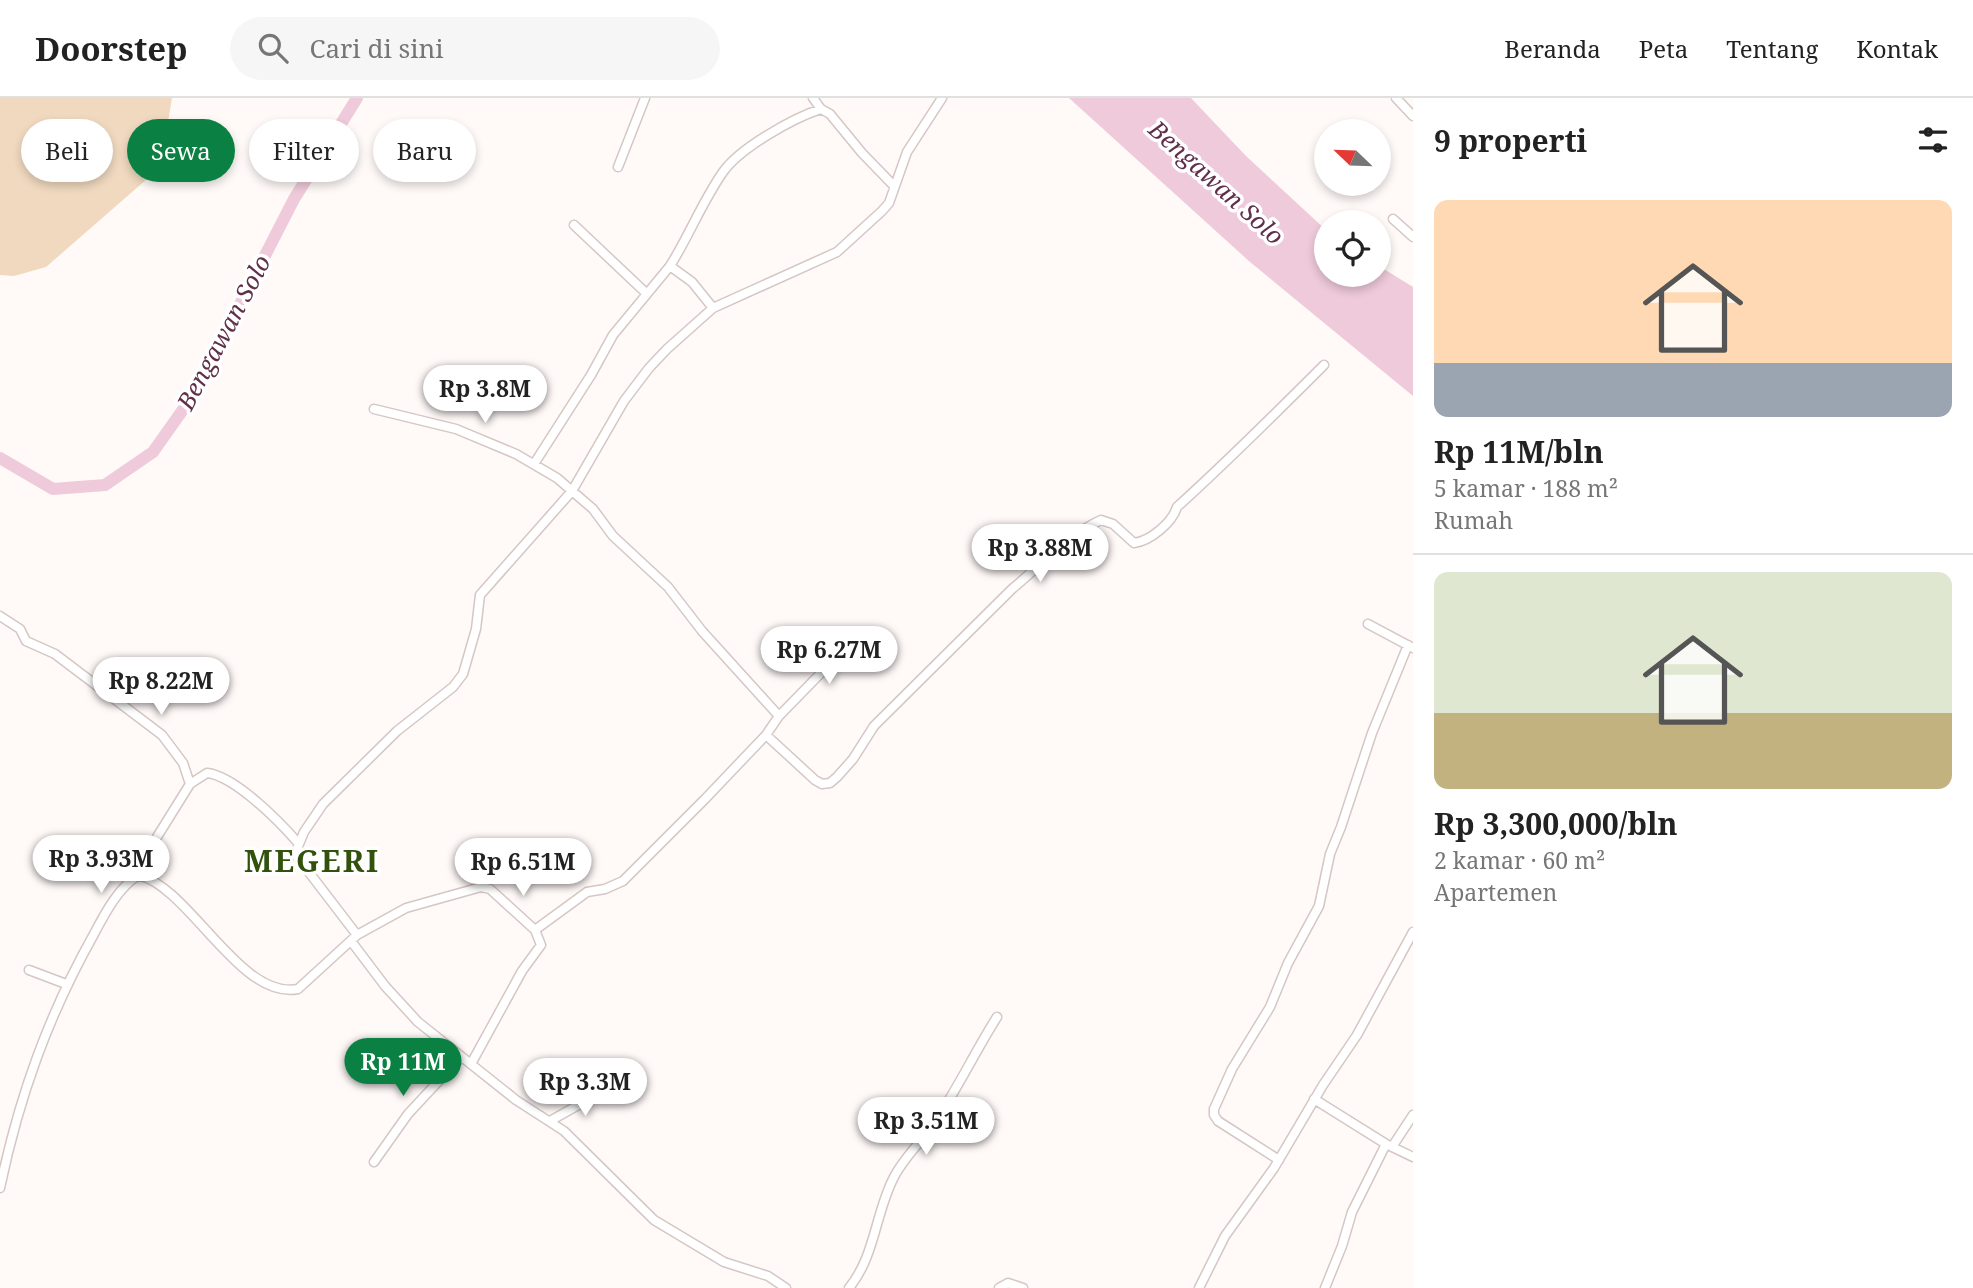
<!DOCTYPE html>
<html lang="id">
<meta charset="utf-8">
<style>
:root{--surface:#fff;--page:#f6f6f6;--text:#222;--muted:#767676;--line:#e0e0e0;--accent:#0b8043}
body{margin:0;font-family:"Noto Serif",serif;background:var(--page);color:var(--text);height:100vh;display:flex;flex-direction:column;font-size:26px;white-space:nowrap}
*{box-sizing:border-box;margin:0}
p{font-size:23px;color:var(--muted)}
.icon{flex:none;width:38px;height:38px;fill:none;stroke:currentColor;stroke-width:2;stroke-linecap:round;stroke-linejoin:round}
.map{position:relative;flex:1;overflow:hidden}
.details{display:flex;flex-direction:column;background:var(--surface);width:560px}
.details>*{flex:none}
.hud{position:absolute;left:21px;top:21px;width:665px;height:63px;display:flex;gap:14px}
.needle{width:46px;rotate:293deg}
.controls{position:absolute;left:1314px;top:21px;display:grid;gap:14px}
.controls a{display:grid;place-items:center;width:77px;height:77px;border-radius:50%;background:var(--surface);box-shadow:0 4px 10px #0003;font-size:35px}
.price{position:absolute;translate:-50% -60px;padding:0 16px;border-radius:24px;background:#fff;color:#222;font-size:23px;line-height:46px;filter:drop-shadow(0 2px 4px #0008)}
.price::after{content:'';position:absolute;left:50%;top:42px;width:21px;height:16px;margin-left:-10px;background:inherit;clip-path:polygon(0 0,100% 0,50% 100%)}
.price.on{background:var(--accent);color:#fff}
ul{padding:0;list-style:none}
li{display:grid;align-content:center;gap:14px;height:371px;padding:0 21px}
li+li{border-top:2px solid var(--line)}
li span{display:grid;place-items:center;height:217px;border-radius:14px;color:#555}
li>.icon{margin-inline-start:auto}
span .icon{width:126px;height:126px;fill:#fffc;stroke-width:1}
li b{font-size:30px}
h2{display:flex;justify-content:space-between;align-items:center;height:84px;padding:0 21px;font-size:30px}
.chip{padding:0 24px;border-radius:32px;background:var(--surface);box-shadow:0 4px 10px #0003;font-size:24px;line-height:63px}
.chip.on{background:var(--accent);color:#fff}
header{display:flex;align-items:center;gap:42px;box-sizing:border-box;height:98px;padding:0 35px;background:var(--surface);border-bottom:2px solid var(--line)}
header strong{font-size:33px}
nav{display:flex;gap:38px;margin-inline-start:auto;font-size:24px}
.search{width:490px;height:63px;background:var(--page);display:flex;align-items:center;gap:18px;box-sizing:border-box;padding:0 24px;border-radius:38px;color:var(--muted);font-size:26px}
main{display:flex;flex:1;min-height:0}
.map>svg:first-child{display:block}
.green{fill:#f0d9bf}
.water{fill:#efcada}
.lines{fill:none;stroke-linecap:round;stroke-linejoin:round}
.river{stroke:#efcada;stroke-width:12}
.minor-casing{stroke:#d4c7c4;stroke-width:11}
.minor{stroke:#fff;stroke-width:8}
.labels{text-anchor:middle;dominant-baseline:central;stroke-width:7;stroke-linejoin:round;paint-order:stroke}
.water-label{font-size:24px;font-style:italic;fill:#613048;stroke:#fff}
.district-label{font-size:30px;font-weight:bold;letter-spacing:2px;fill:#32510c;stroke:#fff}
</style>
<header>
<strong>Doorstep</strong>
<div class="search"><svg class="icon" aria-label="search" viewBox="0 0 24 24"><circle cx="10" cy="10" r="6"/><path d="M15 15l6 6"/></svg>Cari di sini</div>
<nav><a>Beranda</a><a>Peta</a><a>Tentang</a><a>Kontak</a></nav>
</header>
<main>
<div class="map">
<svg width="1413" height="1190" viewBox="0 0 1413 1190">
<rect width="100%" height="100%" fill="#fff9f8"/>
<path class="green" d="M0 0H172L168 24 155 74 46 169 14 178 0 177Z"/>
<path class="water" d="M1069 0H1191L1246 58 1326 132V177H1379V168L1413 189V298L1250 164Z"/>
<g class="lines">
<path class="river" d="M0 360 53 391 105 387 153 354 194 296 294 101 357 0"/>
<defs>
<path id="minor" d="M813 0 821 11
M1396 0 1413 18
M618 69 645 0
M1393 121 1413 139
M574 127 646 195
M670 168C689 138 702 104 723 74 740 50 793 20 821 11L830 16 862 55 894 88
M374 311 456 331 516 356 557 380 593 411 613 438 668 489 702 533 779 618 766 637 705 701 623 783 605 791 587 794 535 832
M534 366 591 277 613 237 670 168 692 184 713 210
M0 518 20 531 26 543 55 556 162 637 183 665 190 686 152 747 139 777
M1368 526 1413 550
M779 618 858 537
M766 637 815 682 822 686 830 685 837 679 853 661 874 628 1012 491C1040 468 1068 437 1101 422L1113 426 1134 445C1150 443 1172 425 1177 409 1228 363 1276 315 1324 267
M190 686 207 675C235 678 280 724 299 746
M357 837 298 760 297 751 304 734 323 706 397 633 453 589 463 576 476 531 480 497 572 393 624 303 649 270 667 251 713 210 837 154 882 113 889 105 907 54 942 0
M351 843 385 888 418 924 516 1002 564 1033 654 1122 724 1164 768 1178 786 1190
M29 872 66 886
M1314 1001 1386 1046 1413 1059
M550 1023 605 992
M1392 1049 1413 1017
M1279 1062 1218 1023 1214 1017V1011L1232 971 1270 909 1288 865 1319 808 1330 756 1341 729 1372 635 1408 547
M374 1064 408 1016 461 959
M0 1090C19 999 48 918 94 836 104 817 119 788 139 777 191 791 240 902 298 891L357 837 406 810 481 789 490 791 535 832 541 847 522 873 471 966
M849 1190C875 1158 875 1117 893 1081 904 1058 924 1042 937 1021 959 988 976 952 997 919
M999 1190 1008 1185 1023 1190
M1199 1190 1225 1138 1274 1070 1323 987 1357 937 1413 834
M1325 1190 1342 1148 1352 1114 1386 1046"/>
</defs>
<use href="#minor" class="minor-casing"/>
<use href="#minor" class="minor"/>
</g>
<g class="labels">
<g class="water-label">
<text transform="translate(1217 84) rotate(42)">Bengawan Solo</text>
<text transform="translate(223 234) rotate(-62)">Bengawan Solo</text>
</g>
<g class="district-label">
<text x="312" y="762">MEGERI</text>
</g>
</g>
</svg>
<div class="controls">
<a><svg class="needle" viewBox="-14 -14 28 28"><path d="M0-13l5 13h-10z" fill="#e53935"/><path d="M0 13l5-13h-10z" fill="#767676"/></svg></a>
<a><svg class="icon" aria-label="locate" viewBox="0 0 24 24"><circle cx="12" cy="12" r="6"/><path d="M12 2v4M12 18v4M2 12h4M18 12h4"/></svg></a>
</div>
<b class="price" style="left:485px;top:327px">Rp 3.8M</b>
<b class="price" style="left:1040px;top:486px">Rp 3.88M</b>
<b class="price" style="left:829px;top:588px">Rp 6.27M</b>
<b class="price" style="left:161px;top:619px">Rp 8.22M</b>
<b class="price" style="left:101px;top:797px">Rp 3.93M</b>
<b class="price" style="left:523px;top:800px">Rp 6.51M</b>
<b class="price on" style="left:403px;top:1000px">Rp 11M</b>
<b class="price" style="left:585px;top:1020px">Rp 3.3M</b>
<b class="price" style="left:926px;top:1059px">Rp 3.51M</b>
<div class="hud">
<a class="chip">Beli</a>
<a class="chip on">Sewa</a>
<a class="chip">Filter</a>
<a class="chip">Baru</a>
</div>
</div>
<section class="details">
<h2>9 properti<svg class="icon" aria-label="filters" viewBox="0 0 24 24"><path d="M4 7h16M4 17h16"/><circle cx="9" cy="7" r="2"/><circle cx="15" cy="17" r="2"/></svg></h2>
<ul>
<li><span style="background:linear-gradient(#ffd9b3 75%,#9aa5b1 0)"><svg class="icon" aria-label="home" viewBox="0 0 24 24"><path d="M3 11l9-7 9 7M6 9v11h12V9"/></svg></span><div><b>Rp 11M/bln</b><p>5 kamar · 188 m²</p><p>Rumah</p></div></li>
<li><span style="background:linear-gradient(#dfe7d0 65%,#c2b280 0)"><svg class="icon" aria-label="home" viewBox="0 0 24 24"><path d="M3 11l9-7 9 7M6 9v11h12V9"/></svg></span><div><b>Rp 3,300,000/bln</b><p>2 kamar · 60 m²</p><p>Apartemen</p></div></li>
</ul>
</section>
</main>
